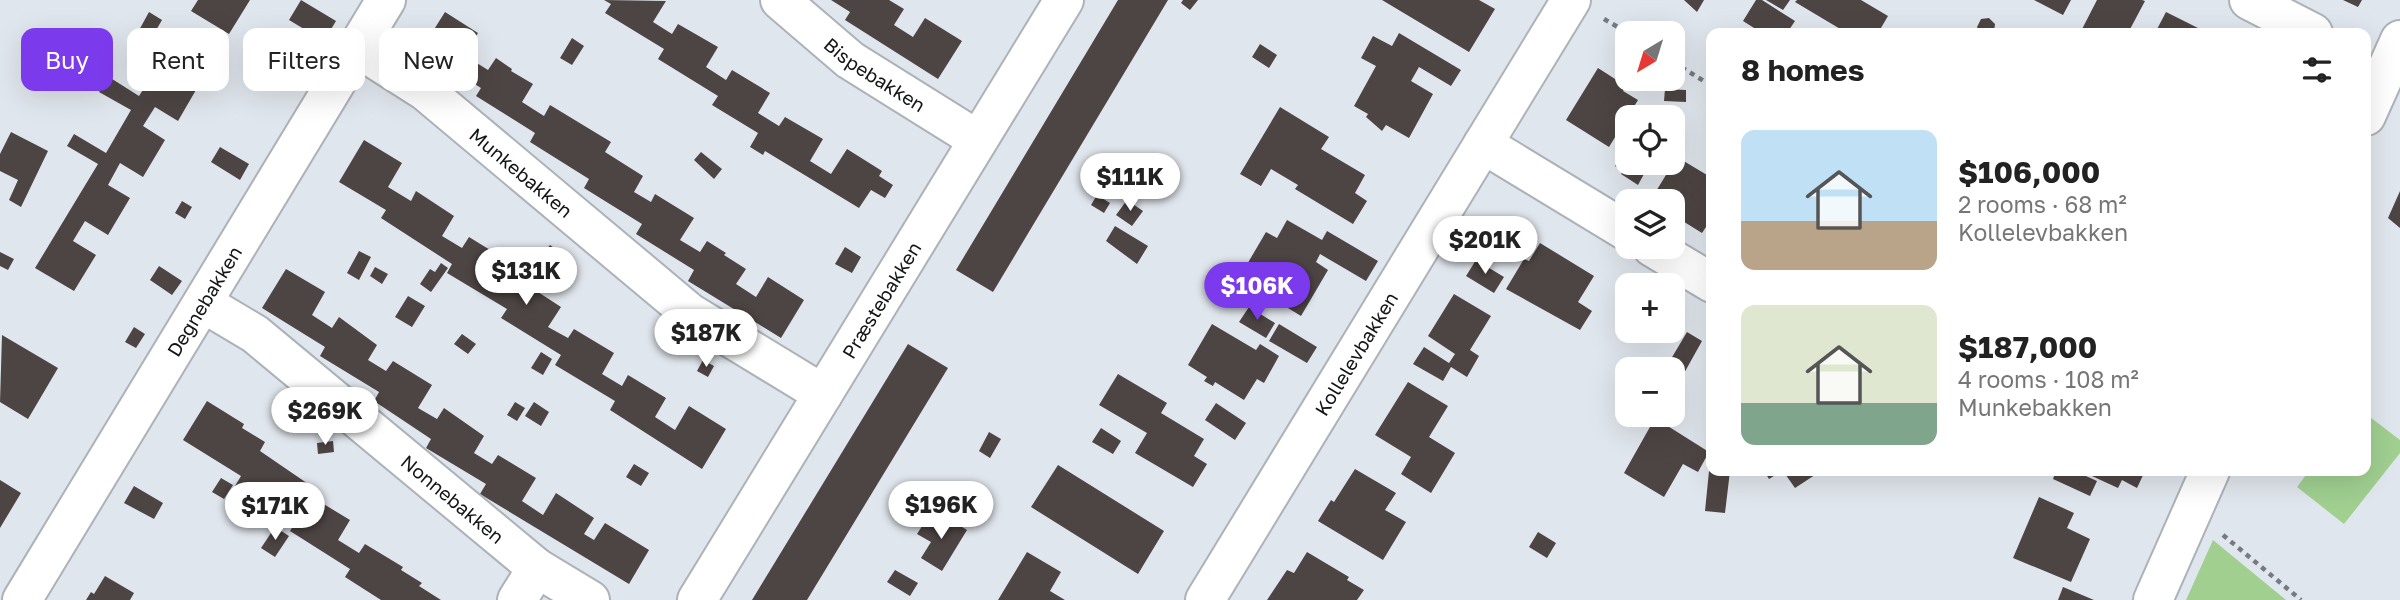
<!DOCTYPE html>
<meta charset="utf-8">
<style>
:root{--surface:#fff;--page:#f6f6f6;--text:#222;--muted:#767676;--accent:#7c3aed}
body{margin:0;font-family:"Golos Text",sans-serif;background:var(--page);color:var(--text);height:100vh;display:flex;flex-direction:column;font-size:26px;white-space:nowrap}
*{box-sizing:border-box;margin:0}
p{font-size:23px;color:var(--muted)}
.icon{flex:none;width:38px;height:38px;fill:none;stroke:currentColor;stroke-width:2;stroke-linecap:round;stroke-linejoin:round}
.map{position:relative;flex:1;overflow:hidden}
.panel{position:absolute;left:1706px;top:28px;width:665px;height:448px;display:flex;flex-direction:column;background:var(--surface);border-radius:14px;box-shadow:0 7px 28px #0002}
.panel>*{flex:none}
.hud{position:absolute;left:21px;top:28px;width:665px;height:63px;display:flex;gap:14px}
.needle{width:46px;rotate:218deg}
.buttons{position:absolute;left:1615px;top:21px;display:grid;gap:14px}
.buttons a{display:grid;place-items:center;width:70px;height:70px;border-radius:14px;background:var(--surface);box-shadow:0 7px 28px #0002;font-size:35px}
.price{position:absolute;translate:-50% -60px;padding:0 16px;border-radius:24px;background:#fff;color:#222;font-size:23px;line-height:46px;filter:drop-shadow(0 2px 4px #0008)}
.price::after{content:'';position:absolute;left:50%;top:42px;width:21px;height:16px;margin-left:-10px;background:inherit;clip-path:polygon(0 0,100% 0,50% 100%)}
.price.on{background:var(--accent);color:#fff}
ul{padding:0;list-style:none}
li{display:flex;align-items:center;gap:21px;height:175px;padding:0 35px}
li span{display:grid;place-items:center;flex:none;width:196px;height:140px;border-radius:14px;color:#555}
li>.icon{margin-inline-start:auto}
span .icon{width:84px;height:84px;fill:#fffc;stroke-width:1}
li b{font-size:30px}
h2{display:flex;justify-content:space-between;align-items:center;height:84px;padding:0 35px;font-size:30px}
.tag{padding:0 24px;border-radius:14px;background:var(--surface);box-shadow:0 7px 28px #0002;font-size:24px;line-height:63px}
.tag.on{background:var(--accent);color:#fff}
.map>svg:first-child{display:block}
.green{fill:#a0cf90}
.building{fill:#4d4543}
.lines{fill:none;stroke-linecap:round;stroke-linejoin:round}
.street-casing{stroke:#adb2b9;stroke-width:42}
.path{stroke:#777b80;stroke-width:4.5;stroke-dasharray:5 5;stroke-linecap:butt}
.street{stroke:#fff;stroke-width:38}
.labels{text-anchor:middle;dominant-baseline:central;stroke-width:7;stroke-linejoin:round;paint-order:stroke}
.street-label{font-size:19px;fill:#131517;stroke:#fff}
</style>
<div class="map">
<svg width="2400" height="600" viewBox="0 0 2400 600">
<rect width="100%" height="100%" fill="#e0e6ed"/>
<path class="green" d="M2366 414 2400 440V453L2344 524 2297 487 2309 471H2366Z
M2213 540 2286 600H2186Z"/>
<path class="building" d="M198 0H250L229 34 191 11Z
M301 0 336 21 324 41 289 20Z
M604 0 666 1 653 22 672 34 678 24 718 47 706 67 726 80 732 70 770 93 758 113 779 126 785 117 823 139 810 161 831 174 847 149 882 171 879 176 893 185 885 198 871 190 859 208 765 151 763 155 750 147 758 133 712 105 718 96 658 59 664 49 605 13 611 4Z
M831 0H889L904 9 894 25 913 37 925 18 962 41 938 79 845 20 850 12Z
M1118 0H1168L993 292 956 270Z
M1183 0H1198L1190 10 1181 3Z
M1382 0H1479L1495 9 1469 52Z
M1684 0H1704L1697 12Z
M1756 0H1762L1795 21 1787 33H1762L1743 21Z
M1766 0H1790L1783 10Z
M1797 0H1861L1888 16 1878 33H1847L1795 2Z
M2034 0H2071L2063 15Z
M2097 0H2142L2145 1 2128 33H2080Z
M2343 0H2362L2358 7Z
M149 12 162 20 144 51 132 43Z
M445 12 478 33 464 55 488 70 496 58 512 69 511 71 533 84 522 102 544 116 550 105 611 142 605 152 643 176 634 192 651 202 655 194 694 218 680 240 700 252 707 241 726 253 724 255 746 269 736 284 756 297 768 277 804 300 781 338 688 281 694 270 636 234 642 224 584 188 589 179 530 142 535 133 476 96 481 88 421 50Z
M2166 12 2208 33H2155Z
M1989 18 1995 24 1994 32 1980 33 1977 27 1981 19Z
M165 31 192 47 178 70 200 83 178 121 155 107 143 126 165 140 143 177 120 163 108 185 130 198 108 235 85 221 73 241 96 255 74 291 35 268 98 164 67 146 74 134 106 153 131 110 99 92 109 77 139 96 166 54 155 47Z
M1399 33 1461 70 1451 86 1419 67 1411 81 1433 94 1409 138 1386 125 1382 131 1366 117 1368 114 1354 106 1376 66 1361 58 1373 36 1392 46Z
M572 38 584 46 572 65 560 58Z
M1260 44 1277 55 1269 68 1252 57Z
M1598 68 1626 86 1623 91 1638 100 1609 147 1566 120Z
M1665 89 1686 90V102L1664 101Z
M1280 107 1329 137 1321 149 1365 175 1355 193 1367 201 1353 224 1295 189 1298 185 1271 169 1261 186 1240 174Z
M11 132 48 151 21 207 9 200 18 180 0 171V154Z
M364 140 402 163 388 187 411 201 416 191 454 216 442 236 462 248 469 237 508 261 497 280 514 291 521 281 561 307 548 327 568 338 574 329 614 353 602 374 622 386 628 375 666 398 655 417 675 430 689 406 726 429 702 469 610 410 615 401 555 365 561 355 501 318 507 309 447 273 452 264 381 218 386 210 339 182Z
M220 147 249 164 240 180 211 162Z
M1624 150 1628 152V163H1650L1638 185 1621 174 1623 171 1615 166Z
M701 152 722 169 714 179 694 160Z
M1677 157 1712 178V218L1702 233 1673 215V201H1650Z
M2400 191V228L2388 218Z
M1097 195 1110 203 1104 213 1091 205Z
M1127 200 1143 211 1132 226 1116 215Z
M182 201 192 207 185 219 175 213Z
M1287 220 1322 240 1327 231 1378 261 1366 281 1320 254 1316 262 1328 270 1301 316 1239 278 1266 232 1277 238Z
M1115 226 1148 246 1137 264 1106 241Z
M1540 243 1594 276 1578 302 1592 311 1580 330 1506 289 1524 259 1529 261Z
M550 245 559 252 552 260 543 254Z
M845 247 861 257 852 273 835 264Z
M359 251 371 257 359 280 347 273Z
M0 252 14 259 8 270 0 266Z
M1476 260 1504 277 1494 293 1466 276Z
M441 263 448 268 431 292 420 284 430 269 435 272Z
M159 266 182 281 172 295 150 280Z
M375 267 388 274 382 284 370 276Z
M286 269 325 292 312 315 332 328 339 317 377 345 368 360 386 371 393 361 432 385 418 408 437 419 444 408 484 436 474 453 492 464 498 455 536 478 522 501 543 515 556 493 594 518 584 534 594 540 605 523 649 550 629 584 480 494 486 484 426 448 431 439 374 401 379 392 320 356 325 347 262 308Z
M1454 294 1491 316 1470 350 1479 356 1467 377 1451 367 1443 381 1413 364 1424 347 1449 363 1455 354 1428 336Z
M408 296 425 306 412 327 395 317Z
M1249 307 1275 323 1266 338 1239 322Z
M1212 324 1256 350 1260 344 1279 356 1264 383 1257 379 1244 400 1215 382 1213 386 1204 381 1207 377 1188 365Z
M1279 324 1317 347 1307 363 1269 341Z
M134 327 145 334 136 348 125 342Z
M1687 332 1702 341 1673 393V369H1665Z
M462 334 476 344 468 354 454 344Z
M2 335 58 368 28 419 0 402Z
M908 344 948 368 807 600H752Z
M541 352 552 359 543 375 531 368Z
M703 360 714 366 708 377 697 371Z
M1118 374 1167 403 1161 413 1204 439 1194 456 1207 464 1193 487 1135 453 1147 433 1099 405Z
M1408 382 1448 406 1429 437 1455 453 1431 493 1401 474 1411 457 1375 435Z
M1628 385V410L1616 404Z
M207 401 244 424 242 428 265 442 260 451 317 490 312 497 350 520 338 540 359 553 365 544 403 567 401 570 422 583 419 586 441 600H381L345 577 350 569 290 531 295 523 235 486 241 476 183 440Z
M515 402 525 408 517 421 507 415Z
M534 402 549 412 541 426 525 416Z
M1216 403 1246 423 1235 440 1205 420Z
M1655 418 1709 452 1698 472 1683 464 1664 497 1624 473Z
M1101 428 1121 441 1113 454 1092 442Z
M989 432 1001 439 990 458 979 451Z
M333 441 334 452 318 454 317 443Z
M634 464 649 473 641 486 626 477Z
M1058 465 1164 531 1138 574 1031 507Z
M1355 469 1396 493 1385 510 1406 522 1383 560 1318 521 1331 500 1334 502Z
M1709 471H1730L1725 513 1705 511Z
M1764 471H1782L1769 479Z
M1783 471H1821L1795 488Z
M2056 471H2075L2097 481 2090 496 2053 479Z
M2081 471H2145L2137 488 2122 480 2118 488Z
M221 478 233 485 224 499 212 492Z
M0 480 21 493 0 528Z
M134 486 163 503 154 519 124 503Z
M909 496 924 505 918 515 903 506Z
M2039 497 2074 513 2067 528 2090 539 2071 582 2013 558Z
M928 517 941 525 946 517 967 530 942 571 921 558 931 542 917 534Z
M275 527 289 536 275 557 261 548Z
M1538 532 1556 543 1547 558 1529 547Z
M1027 552 1061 572 1050 591 1065 600H998Z
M1307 552 1349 577 1347 580 1364 590 1357 600H1267L1287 570 1294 573Z
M895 570 918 583 910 596 887 582Z
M105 576 134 593 130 600H86L91 592 94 594Z
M2063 587 2094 600H2058Z"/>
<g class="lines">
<defs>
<g id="street">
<path id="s1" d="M780 0 850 60 978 140"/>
<path d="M2249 0 2313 33"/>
<path id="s2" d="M356 47 425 91 690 313 823 394"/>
<path d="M2366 116 2400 40"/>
<path d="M1483 144 1628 232"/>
<path d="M1652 247 1712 283"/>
<path id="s3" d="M203 303 255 334 537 568"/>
<path id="s4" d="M22 600 386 0"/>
<path d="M517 600 537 568 590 600"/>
<path id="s5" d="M697 600 1064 0"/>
<path id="s6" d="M1205 600 1571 0"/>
<path d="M2153 600 2210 471"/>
</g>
</defs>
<use href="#street" class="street-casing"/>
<path class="path" d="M1604 19 1628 33
M1673 62 1712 86
M2223 535 2301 600"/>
<use href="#street" class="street"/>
</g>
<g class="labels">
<g class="street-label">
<text stroke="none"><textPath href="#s1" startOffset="121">Bispebakken</textPath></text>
<text stroke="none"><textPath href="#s2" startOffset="208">Munkebakken</textPath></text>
<text stroke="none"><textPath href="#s4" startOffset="350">Degnebakken</textPath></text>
<text stroke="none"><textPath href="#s5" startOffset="352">Præstebakken</textPath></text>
<text stroke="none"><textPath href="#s6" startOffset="289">Kollelevbakken</textPath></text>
<text stroke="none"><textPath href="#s3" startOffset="318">Nonnebakken</textPath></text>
</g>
</g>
</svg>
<div class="buttons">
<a><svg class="needle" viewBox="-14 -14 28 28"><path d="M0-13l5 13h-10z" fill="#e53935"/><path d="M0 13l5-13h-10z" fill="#767676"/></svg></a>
<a><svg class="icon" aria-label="locate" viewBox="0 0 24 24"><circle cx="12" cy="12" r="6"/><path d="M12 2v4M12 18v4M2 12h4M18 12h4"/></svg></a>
<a><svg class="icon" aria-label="layers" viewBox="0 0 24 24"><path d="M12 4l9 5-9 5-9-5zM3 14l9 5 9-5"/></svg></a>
<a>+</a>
<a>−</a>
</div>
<b class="price" style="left:1130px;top:213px">$111K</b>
<b class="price" style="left:1485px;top:276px">$201K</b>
<b class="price" style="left:526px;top:307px">$131K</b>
<b class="price on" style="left:1257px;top:322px">$106K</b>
<b class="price" style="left:706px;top:369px">$187K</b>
<b class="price" style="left:325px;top:447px">$269K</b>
<b class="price" style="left:941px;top:541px">$196K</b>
<b class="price" style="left:275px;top:542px">$171K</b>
<div class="hud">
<a class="tag on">Buy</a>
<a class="tag">Rent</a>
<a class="tag">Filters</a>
<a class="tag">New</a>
</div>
<section class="panel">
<h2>8 homes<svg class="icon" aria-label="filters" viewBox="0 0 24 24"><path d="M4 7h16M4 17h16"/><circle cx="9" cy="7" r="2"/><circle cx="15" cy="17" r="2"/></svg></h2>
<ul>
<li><span style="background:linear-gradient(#bfe0f5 65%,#b9a48a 0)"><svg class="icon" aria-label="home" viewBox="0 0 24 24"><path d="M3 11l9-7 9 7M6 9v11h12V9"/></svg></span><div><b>$106,000</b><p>2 rooms · 68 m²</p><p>Kollelevbakken</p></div></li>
<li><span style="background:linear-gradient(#dfe7d0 70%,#7fa58c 0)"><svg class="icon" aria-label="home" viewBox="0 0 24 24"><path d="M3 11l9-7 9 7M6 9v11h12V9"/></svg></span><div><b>$187,000</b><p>4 rooms · 108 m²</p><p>Munkebakken</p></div></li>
</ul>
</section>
</div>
